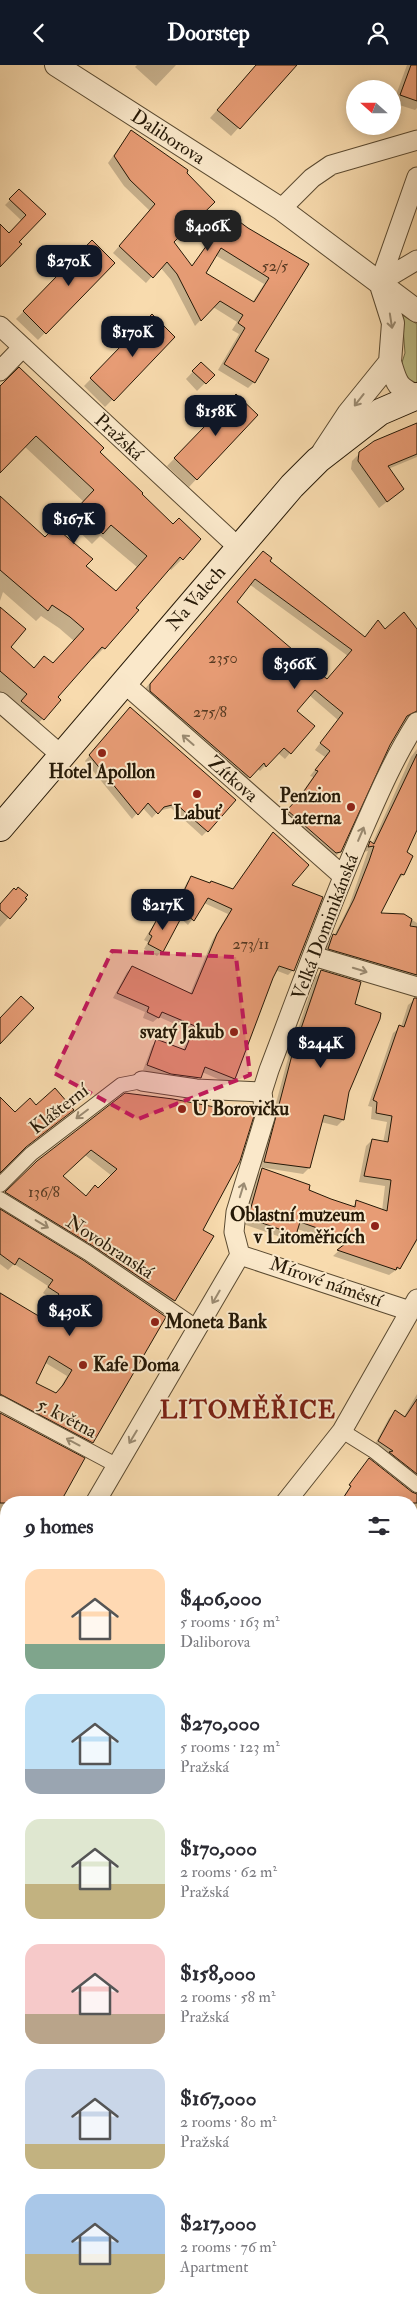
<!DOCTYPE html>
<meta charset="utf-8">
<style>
:root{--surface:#fff;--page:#f7f7f7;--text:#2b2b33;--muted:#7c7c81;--accent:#111827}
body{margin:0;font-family:"IM FELL Double Pica",serif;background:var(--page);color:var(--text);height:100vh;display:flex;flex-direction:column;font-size:19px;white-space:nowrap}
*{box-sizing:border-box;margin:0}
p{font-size:16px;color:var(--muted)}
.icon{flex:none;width:28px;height:28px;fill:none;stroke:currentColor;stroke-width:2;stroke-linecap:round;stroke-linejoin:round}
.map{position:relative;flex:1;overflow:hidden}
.side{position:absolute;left:0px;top:1431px;width:418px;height:821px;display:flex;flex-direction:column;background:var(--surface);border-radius:20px 20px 0 0;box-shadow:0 2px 12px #0003}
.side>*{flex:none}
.needle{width:32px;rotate:291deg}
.controls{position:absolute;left:346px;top:15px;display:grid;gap:10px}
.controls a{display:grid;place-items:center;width:55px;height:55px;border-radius:50%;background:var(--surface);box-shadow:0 2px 12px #0003;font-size:25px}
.price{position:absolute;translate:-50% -42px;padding:0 11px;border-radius:10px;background:var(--accent);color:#fff;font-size:16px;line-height:32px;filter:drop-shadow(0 1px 2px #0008)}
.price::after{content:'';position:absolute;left:50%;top:30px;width:15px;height:11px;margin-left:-8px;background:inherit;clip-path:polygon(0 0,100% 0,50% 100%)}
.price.active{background:#222;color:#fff}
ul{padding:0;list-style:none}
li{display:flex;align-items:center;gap:15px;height:125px;padding:0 25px}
li span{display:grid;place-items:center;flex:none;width:140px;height:100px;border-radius:15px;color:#555}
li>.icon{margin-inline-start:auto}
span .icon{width:60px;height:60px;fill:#fffc;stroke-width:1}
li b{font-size:21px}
h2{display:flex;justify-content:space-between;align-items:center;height:60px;padding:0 25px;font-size:21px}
header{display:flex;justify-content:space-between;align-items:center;height:65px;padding:0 25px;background:var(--accent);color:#fff;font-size:22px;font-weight:700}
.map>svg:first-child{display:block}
.green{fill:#bfc089;stroke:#726c48}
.shadow{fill:#0003;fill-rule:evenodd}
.building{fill:#e79c75;stroke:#261907;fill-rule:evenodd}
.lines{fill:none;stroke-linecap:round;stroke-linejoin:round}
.pedestrian-casing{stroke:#5a4a31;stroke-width:16}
.minor-casing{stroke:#5a4a31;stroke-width:21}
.tertiary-casing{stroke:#5a4a31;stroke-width:24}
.secondary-casing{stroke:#261907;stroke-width:28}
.pedestrian{stroke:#fae8ca;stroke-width:14}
.minor{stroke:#fae8ca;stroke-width:19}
.tertiary{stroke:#fae8ca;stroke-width:22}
.secondary{stroke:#fae8ca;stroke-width:26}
.oneway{stroke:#9b8b72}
.marked{fill:#c2185b;fill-opacity:0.2;stroke:#c2185b;stroke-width:4;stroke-dasharray:10 6;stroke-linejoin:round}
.poi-dot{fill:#8f2418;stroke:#fae8ca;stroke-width:2}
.labels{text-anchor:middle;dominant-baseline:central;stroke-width:4;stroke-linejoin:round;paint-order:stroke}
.number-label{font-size:16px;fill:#563a22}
.street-label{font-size:19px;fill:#261907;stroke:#fae8ca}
.poi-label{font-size:19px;font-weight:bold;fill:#261907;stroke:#fae8ca;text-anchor:end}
.district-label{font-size:24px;font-weight:bold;letter-spacing:1px;fill:#7a1f14;stroke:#fae8ca}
</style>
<header><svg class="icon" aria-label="back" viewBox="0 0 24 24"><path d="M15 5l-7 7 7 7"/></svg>Doorstep<svg class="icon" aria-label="person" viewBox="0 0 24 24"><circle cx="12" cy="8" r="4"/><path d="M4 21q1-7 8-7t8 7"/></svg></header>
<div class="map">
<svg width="417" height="2252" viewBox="0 0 417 2252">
<rect width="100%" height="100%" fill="#f8dbae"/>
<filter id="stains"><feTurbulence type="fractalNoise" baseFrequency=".004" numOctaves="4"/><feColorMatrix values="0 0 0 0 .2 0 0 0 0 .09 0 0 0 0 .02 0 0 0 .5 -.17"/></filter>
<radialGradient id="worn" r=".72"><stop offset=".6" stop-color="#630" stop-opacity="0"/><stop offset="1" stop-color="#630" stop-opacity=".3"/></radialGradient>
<path class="green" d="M402 250 417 259V317L414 319 399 307 405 288Z"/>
<path class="shadow" d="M137 0H176L156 21 135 2Z
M257 0H295L231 71 210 53Z
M407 0H417V43L415 45 393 38Z
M131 66 172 177 191 202 229 150 248 164 307 200 253 286 254 317 248 323 218 305 239 269 232 265 237 257 213 242 195 261 171 215 160 202 146 218 113 188 150 146 124 121 108 98ZM215 190 264 219 252 238 204 208Z
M19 126 44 149 0 198V161L9 169 22 156 5 140Z
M92 177 113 198 38 275 16 254Z
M152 251 174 272 105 342 84 321Z
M201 298 213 310 197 326 186 314Z
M0 324 98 387 141 430 182 494 171 505 169 503 135 543 104 583 93 594 91 593 57 632 60 635 32 665 17 641 0 627V544L9 582 33 604 53 600 74 576 59 563 41 551 36 556 3 527 0 536V433L45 474 84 501 115 527 137 502 100 471 92 479 67 455 84 437 24 381 0 406Z
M236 331 256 350 189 422 167 401Z
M417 360V392L388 404 403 424 379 443 351 404 352 396 360 388Z
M257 493 268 496 364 573 384 566H417V640L368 706 340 787 334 793 282 751 296 736 313 712 310 711 325 692 315 685 338 655 309 630 295 646 290 688 285 694 278 688 260 706 257 703 243 718 144 625ZM249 519 348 591 327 615 235 537Z
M125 649 207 766 202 771 171 743 158 746 152 753 142 742 132 754 85 696Z
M417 684V762L405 788 403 810 397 816 379 849 404 850 417 858V920L323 889 327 876 334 871 349 841 368 786 363 787 365 784 370 778 372 779 411 692Z
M273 769 290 820 293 905 288 910 275 905 272 912 234 1014 229 1019 202 1007 195 1017 166 1013 143 1005 152 981 157 976 183 985 191 966 159 952 153 957 143 953 145 947 113 933 127 907 132 902 190 929 212 876 228 849 204 838 188 860 173 846 187 817 192 812 232 825Z
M24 833 25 834 0 862V839Z
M162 846V886L157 891 144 884 148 877 144 875Z
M321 906 353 940 347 1026 343 1055 337 1061 321 1057 309 1103 303 1109 259 1102 287 997 315 913Z
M417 933V1176L399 1203 389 1210 333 1191 345 1180 297 1164 289 1175 243 1159 257 1110 262 1105 308 1126 352 1142 357 1137 382 1146 385 1121 359 1117 366 1081 372 1075 383 1078 387 1057 371 1054 372 1042 368 1041 393 968 401 962 408 940Z
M247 1045 202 1166 212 1171 174 1236 168 1241 0 1133 38 1097 243 1049ZM85 1090 112 1111 98 1124 86 1132 61 1111Z
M0 1145 83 1196 92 1377 86 1383 0 1337V1227L41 1254 54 1236 43 1228 48 1221 14 1199 8 1205 0 1199ZM44 1297 67 1311 56 1330 34 1318Z
M417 1329V1422L373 1383 389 1353 395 1347 404 1352Z
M0 1349 6 1438V1508L0 1515Z
M368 1395 417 1432V1484L411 1479V1438H339Z
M0 1539 6 1542V1724L0 1730V1691L5 1687 0 1680Z
M411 1545 417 1552V1603L411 1604Z
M417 1722V1736L411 1738V1724Z
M411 1763 416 1775 411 1778Z
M6 1764V1841H0V1770Z
M417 1819V1836L411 1839V1820Z
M0 1883 6 1898V1920L0 1928Z
M417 1888V1927L411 1933V1899Z
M6 1970V2025L4 2027 6 2034 2 2039 6 2042V2060L0 2056V1975Z
M92 2246H114L113 2252H93Z
M146 2246H175L178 2247 177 2251 179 2252H145Z
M224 2246H232L239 2252H221Z
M283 2246H324L333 2252H279Z"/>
<path class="building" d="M256 0H297L240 64 217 45Z
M411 0H417V36L400 30Z
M131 65 188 105 187 108 215 137 174 177 192 201 229 149 248 163 309 199 255 286 269 294 255 318 224 299 245 263 238 258 243 250 220 236 201 256 177 209 167 197 153 213 119 181 155 139 130 115 114 91ZM221 183 269 213 254 237 206 208Z
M19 124 46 149 19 177 22 179 0 202V159L9 168 26 150 9 134Z
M92 175 115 198 46 269 23 246Z
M152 249 175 272 114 336 90 313Z
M201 297 215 310 206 319 192 306Z
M19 302 104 383 100 387 143 428 142 429 173 459 179 453 201 474 183 495 180 492 136 543 139 545 105 584 102 582 58 632 61 635 44 655 21 636 27 629 0 606V542L26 564 11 582 34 603 44 591 53 598 84 564 70 552 52 540 48 546 0 505V431L45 472 55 462 93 494 86 501 116 526 147 491 111 460 103 469 77 443 94 425 36 371 0 408V321Z
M236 329 258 350 197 415 174 393Z
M417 358V389L388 401 404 424 387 437 358 396 359 387 374 376Z
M263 486 272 493 270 496 365 572 378 555 385 564 404 547 417 564V646L407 651 390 680 341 787 336 788 287 745 302 729 318 706 315 705 330 686 320 678 343 648 327 635 315 625 297 646 315 661 291 689 284 683 266 702 264 698 250 713 150 626V619ZM255 514 352 585 327 614 237 537Z
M130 642 236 735 208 767 176 739 164 742 158 749 148 738 138 750 89 690Z
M417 689V765L407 787 413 791 404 810 401 809 381 848 404 849 412 854 410 861 417 862V910L328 884 333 869 336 870 354 834 369 796 374 781 368 782 370 776 374 779Z
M273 767 309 800 292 820 323 832 294 906 279 901 273 913 235 1014 205 1002 201 1013 171 1009 147 1000 156 974 185 985 195 961 162 947 159 953 147 947 149 942 117 928 132 901 192 929 217 869 232 844 208 833 194 856 177 841 191 811 210 818 211 816 233 824Z
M18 822 28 830 25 833 27 834 10 854 0 845V839L14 823 16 825Z
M162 845 180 855 163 887 148 879 152 871 149 869Z
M321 905 361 917 355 939 381 948 380 954 349 1027 344 1055 324 1050 310 1103 264 1097 292 990Z
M21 931 34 943 0 979V953Z
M414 933H417V1174L400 1204 397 1202 396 1205 337 1185 350 1175 323 1165 300 1157 296 1170 248 1153 262 1103 310 1120 309 1125 331 1134 355 1142 356 1135 387 1146 391 1115 364 1111 372 1074 388 1077 392 1051 376 1048 377 1037 373 1035 399 960 404 962Z
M55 1023 74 1045 26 1082 0 1108V1032L15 1047 30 1033 36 1040Z
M125 1028 173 1034 246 1048 247 1044 253 1046 254 1051 240 1096 203 1165 214 1171 175 1236 93 1181 5 1127 37 1096ZM91 1085 117 1104 98 1123 95 1120 86 1131 63 1111Z
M0 1144 83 1195 166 1252 93 1378 0 1329V1228L42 1253 59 1229 48 1222 53 1215 19 1193 15 1200 0 1189ZM49 1291 72 1305 63 1320 56 1328 36 1318Z
M417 1334V1409L389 1387 393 1386 378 1376 395 1345 405 1352Z
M0 1348 85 1393 60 1438H0Z
M369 1393 412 1427 417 1429V1438H340L351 1421 349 1420Z"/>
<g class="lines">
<defs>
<path id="pedestrian" d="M0 1120 31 1089 121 1020 142 1016
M0 1134 88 1188 198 1263
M0 1338 116 1400
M342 1366 374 1386 417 1420"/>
<path id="minor" d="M281 144 312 113 331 100 417 75
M380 217 417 112
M380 217 417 195
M0 261 239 483
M0 306 23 282
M124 618 343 811
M0 637 61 690
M313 891 417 922
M142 1016 196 1024 262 1027
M240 1190 234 1167 236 1147 265 1052 262 1027 269 1005C298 929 326 851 358 776 376 735 393 694 417 657
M240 1190 410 1246
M95 1438 240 1190
M285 1438 342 1366 417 1234
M0 1525H6
M0 1747 6 1742
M411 1789 417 1786
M0 1845 6 1856
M0 1953 6 1946
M0 2238 6 2237
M40 2246 46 2252
M130 2246 135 2252
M249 2246 257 2252
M83 2252 85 2246"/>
<path id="tertiary" d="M56 0 281 144 417 246
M390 297C396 316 396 323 417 331
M323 387 348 349 390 297 393 258 380 217"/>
<path id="secondary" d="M0 763 292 421 318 395 380 347 417 331"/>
</defs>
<use href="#pedestrian" class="pedestrian-casing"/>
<use href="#minor" class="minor-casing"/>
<use href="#tertiary" class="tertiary-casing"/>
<use href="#secondary" class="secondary-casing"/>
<use href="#pedestrian" class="pedestrian"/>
<use href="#minor" class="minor"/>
<use href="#tertiary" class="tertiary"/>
<use href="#secondary" class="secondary"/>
</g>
<defs><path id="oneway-shaft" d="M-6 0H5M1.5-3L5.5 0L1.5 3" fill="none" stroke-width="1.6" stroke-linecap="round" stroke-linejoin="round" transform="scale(1.25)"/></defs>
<g class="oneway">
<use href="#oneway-shaft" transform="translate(391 256) rotate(81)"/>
<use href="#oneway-shaft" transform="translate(359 335) rotate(128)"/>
<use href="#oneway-shaft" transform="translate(188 675) rotate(-139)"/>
<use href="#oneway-shaft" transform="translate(361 769) rotate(-67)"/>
<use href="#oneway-shaft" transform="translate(360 905) rotate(17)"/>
<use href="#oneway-shaft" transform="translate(82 1049) rotate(143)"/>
<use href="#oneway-shaft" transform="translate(242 1125) rotate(-73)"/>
<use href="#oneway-shaft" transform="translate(42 1159) rotate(31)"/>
<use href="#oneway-shaft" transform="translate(216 1232) rotate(120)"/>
<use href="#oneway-shaft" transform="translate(133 1372) rotate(121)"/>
<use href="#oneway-shaft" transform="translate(73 1377) rotate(-152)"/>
</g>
<path class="marked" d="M112 886 236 892 250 1010 138 1054 54 1008Z"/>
<g class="poi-dot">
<circle cx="102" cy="688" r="5"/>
<circle cx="197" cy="729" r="5"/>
<circle cx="351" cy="742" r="5"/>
<circle cx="234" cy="967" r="5"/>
<circle cx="182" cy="1044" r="5"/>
<circle cx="375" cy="1161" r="5"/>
<circle cx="155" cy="1257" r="5"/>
<circle cx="83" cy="1300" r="5"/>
</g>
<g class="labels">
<g class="number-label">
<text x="275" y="201">52/5</text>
<text x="223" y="593">2350</text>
<text x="210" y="647">275/8</text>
<text x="251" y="879">273/11</text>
<text x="44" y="1127">136/8</text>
</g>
<g class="street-label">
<text transform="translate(168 72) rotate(33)">Daliborova</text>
<text transform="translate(119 372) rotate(43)">Pražská</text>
<text transform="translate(196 533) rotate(-49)">Na Valech</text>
<text transform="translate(233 714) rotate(41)">Zítkova</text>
<text transform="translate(325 862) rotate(-69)">Velká Dominikánská</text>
<text transform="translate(59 1044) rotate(-38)">Klášterní</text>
<text transform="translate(110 1182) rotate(33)">Novobranská</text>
<text transform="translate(326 1217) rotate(19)">Mírové náměstí</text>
<text transform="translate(67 1353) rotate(28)">5. května</text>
</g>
<g class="poi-label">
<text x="102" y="707" text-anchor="middle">Hotel Apollon</text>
<text x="341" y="731">Penzion<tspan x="341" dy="22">Laterna</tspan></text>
<text x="197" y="748" text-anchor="middle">Labuť</text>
<text x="224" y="967">svatý Jakub</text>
<text x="192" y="1044" text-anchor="start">U Borovičku</text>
<text x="365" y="1150">Oblastní muzeum<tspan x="365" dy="22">v Litoměřicích</tspan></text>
<text x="165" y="1257" text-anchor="start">Moneta Bank</text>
<text x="93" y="1300" text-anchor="start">Kafe Doma</text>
</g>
<g class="district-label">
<text x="248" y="1345">LITOMĚŘICE</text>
</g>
</g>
<rect width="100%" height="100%" filter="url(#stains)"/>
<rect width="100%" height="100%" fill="url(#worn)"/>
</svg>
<div class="controls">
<a><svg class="needle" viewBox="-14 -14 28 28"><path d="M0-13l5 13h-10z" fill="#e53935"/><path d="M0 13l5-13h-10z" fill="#7c7c81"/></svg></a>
</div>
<b class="price active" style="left:208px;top:187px">$406K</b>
<b class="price" style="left:69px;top:222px">$270K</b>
<b class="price" style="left:133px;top:293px">$170K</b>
<b class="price" style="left:216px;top:372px">$158K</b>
<b class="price" style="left:74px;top:480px">$167K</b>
<b class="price" style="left:295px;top:625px">$366K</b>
<b class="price" style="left:163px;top:866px">$217K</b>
<b class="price" style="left:321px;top:1004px">$244K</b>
<b class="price" style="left:70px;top:1272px">$430K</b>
<section class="side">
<h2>9 homes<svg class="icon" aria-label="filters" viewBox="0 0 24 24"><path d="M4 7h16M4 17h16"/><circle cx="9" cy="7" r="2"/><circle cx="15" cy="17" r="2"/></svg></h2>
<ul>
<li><span style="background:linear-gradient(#ffd9b3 75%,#7fa58c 0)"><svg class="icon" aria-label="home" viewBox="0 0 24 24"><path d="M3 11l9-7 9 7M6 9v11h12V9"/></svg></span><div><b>$406,000</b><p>5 rooms · 163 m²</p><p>Daliborova</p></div></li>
<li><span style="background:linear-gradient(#bfe0f5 75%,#9aa5b1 0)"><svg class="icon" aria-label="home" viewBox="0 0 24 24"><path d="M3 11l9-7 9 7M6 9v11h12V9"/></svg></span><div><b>$270,000</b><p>5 rooms · 123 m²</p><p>Pražská</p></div></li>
<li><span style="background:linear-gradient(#dfe7d0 65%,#c2b280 0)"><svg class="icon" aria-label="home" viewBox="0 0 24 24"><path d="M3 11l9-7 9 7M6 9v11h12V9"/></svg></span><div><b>$170,000</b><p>2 rooms · 62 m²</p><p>Pražská</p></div></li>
<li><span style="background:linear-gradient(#f6c9c9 70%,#b9a48a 0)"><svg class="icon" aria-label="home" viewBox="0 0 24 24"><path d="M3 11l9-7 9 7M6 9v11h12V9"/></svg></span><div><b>$158,000</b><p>2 rooms · 58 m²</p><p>Pražská</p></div></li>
<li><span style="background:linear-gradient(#c9d6e8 75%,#c2b280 0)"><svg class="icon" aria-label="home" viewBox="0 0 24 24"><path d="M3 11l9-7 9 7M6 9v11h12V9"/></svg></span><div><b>$167,000</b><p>2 rooms · 80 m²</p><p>Pražská</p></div></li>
<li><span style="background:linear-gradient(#a9c7e8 60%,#c2b280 0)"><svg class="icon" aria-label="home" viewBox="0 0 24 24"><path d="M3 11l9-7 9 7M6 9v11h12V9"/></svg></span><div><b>$217,000</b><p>2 rooms · 76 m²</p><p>Apartment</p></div></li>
</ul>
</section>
</div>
